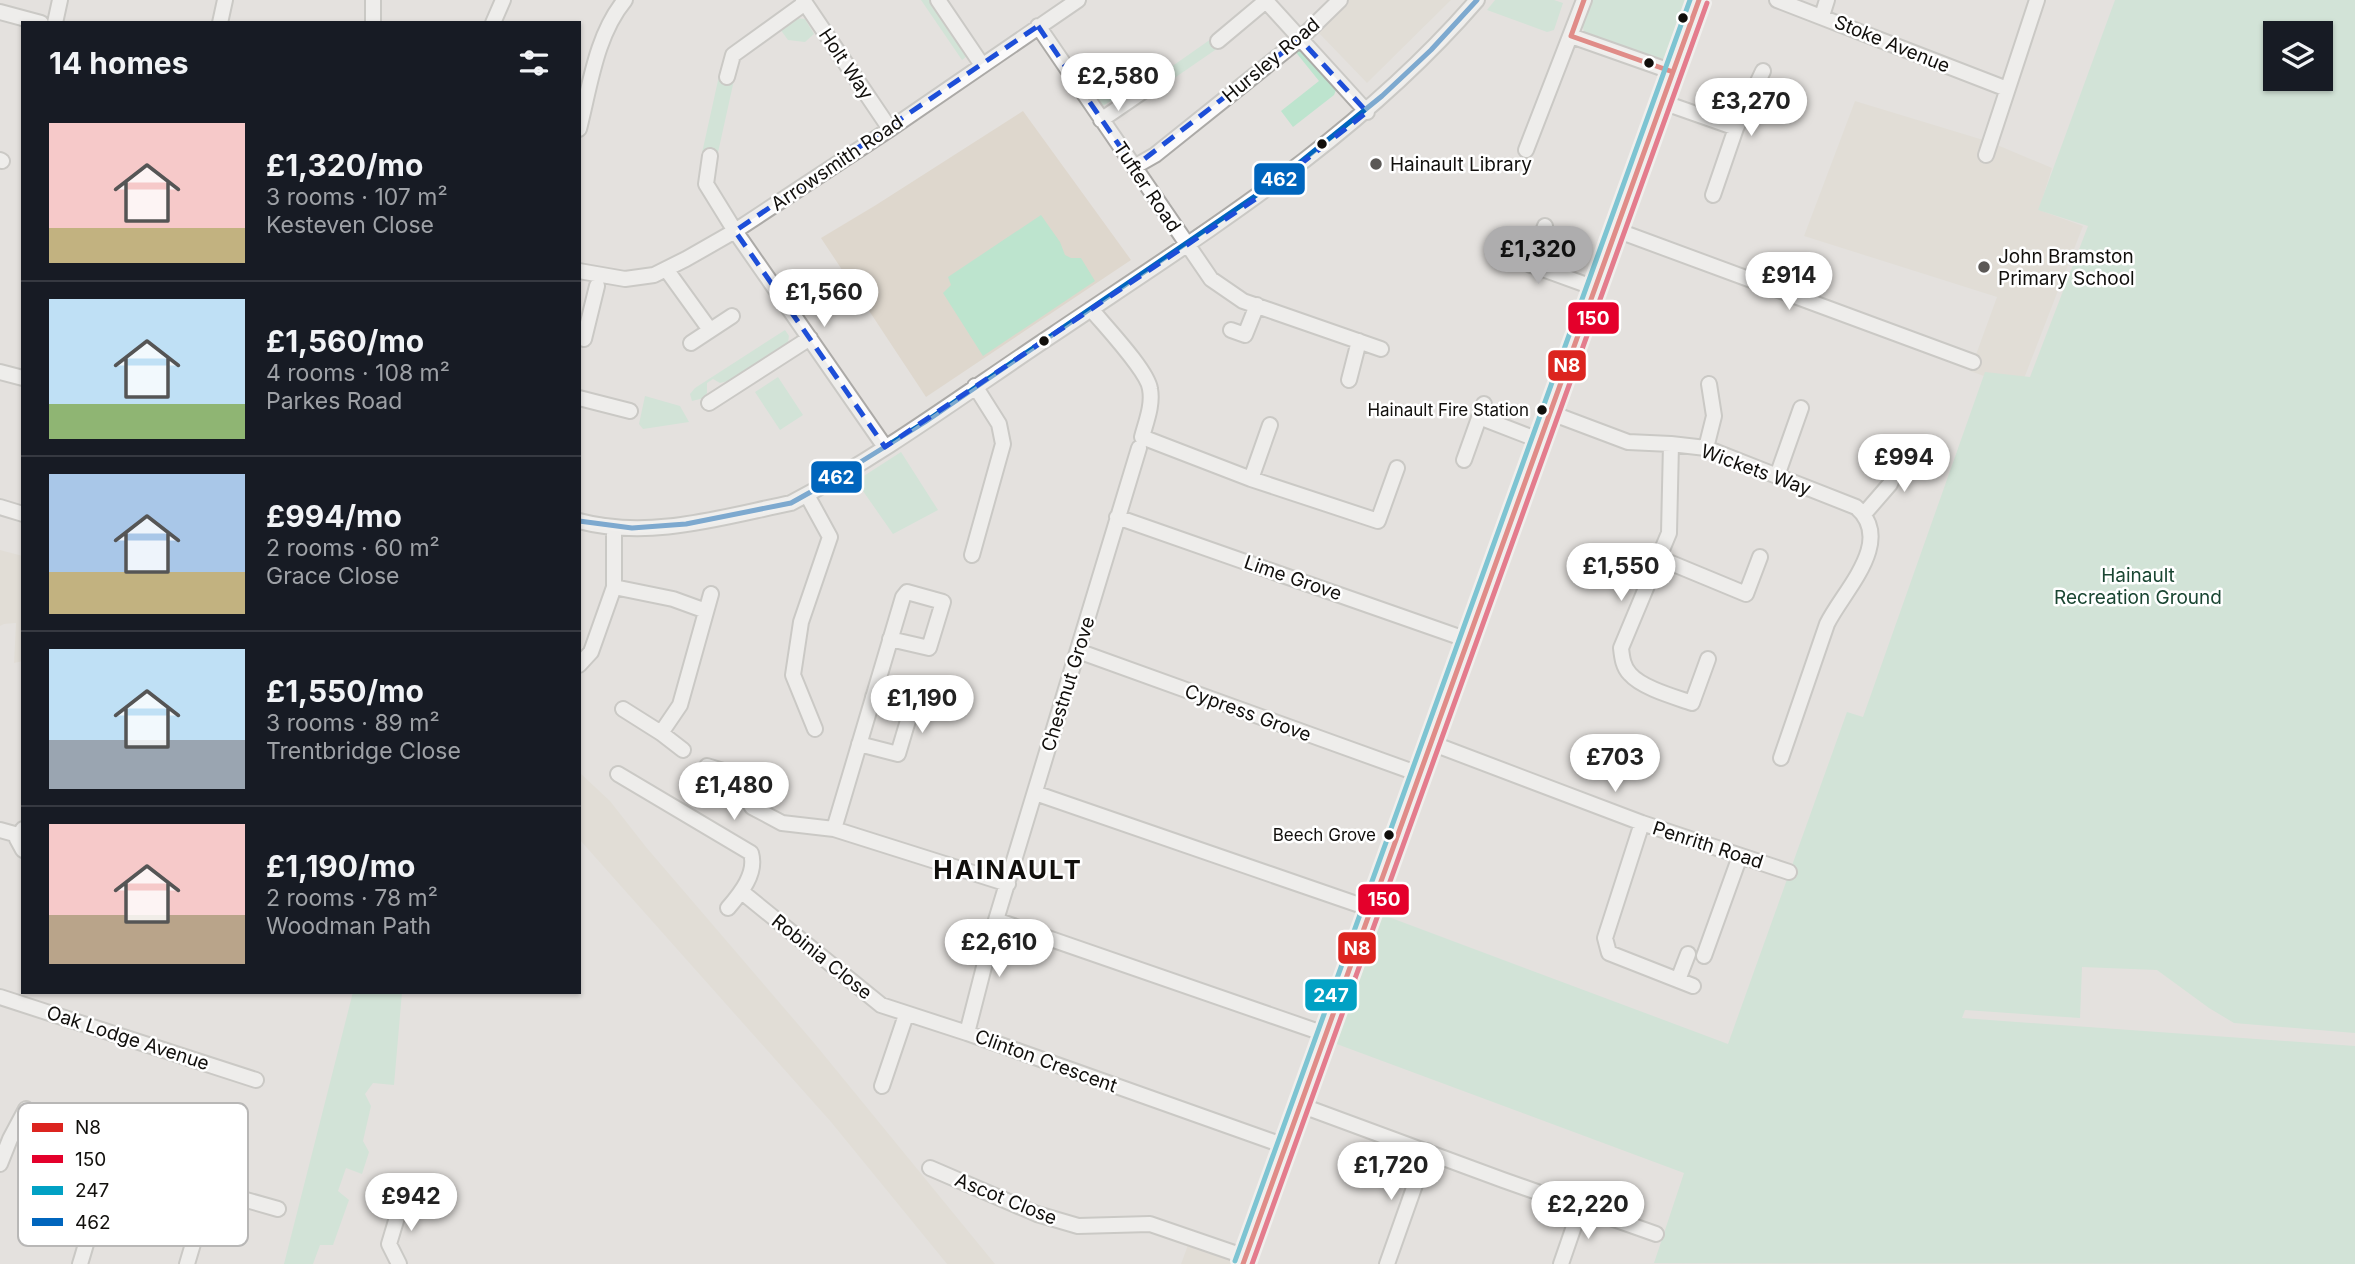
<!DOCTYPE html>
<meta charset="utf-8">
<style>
:root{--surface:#171b24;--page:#242831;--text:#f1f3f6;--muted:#9ea1a6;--line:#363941;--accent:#aeadae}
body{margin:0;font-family:Inter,sans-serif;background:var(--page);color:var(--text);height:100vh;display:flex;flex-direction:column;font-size:26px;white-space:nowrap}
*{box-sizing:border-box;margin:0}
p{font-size:23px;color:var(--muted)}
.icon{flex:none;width:38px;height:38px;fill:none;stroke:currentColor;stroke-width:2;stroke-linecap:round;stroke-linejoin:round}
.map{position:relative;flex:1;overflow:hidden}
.details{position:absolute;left:21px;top:21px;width:560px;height:973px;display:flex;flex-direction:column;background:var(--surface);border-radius:0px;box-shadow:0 2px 5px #0004}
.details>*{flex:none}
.controls{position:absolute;left:2263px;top:21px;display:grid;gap:14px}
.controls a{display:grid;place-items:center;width:70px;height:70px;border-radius:0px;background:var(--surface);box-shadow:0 2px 5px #0004;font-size:35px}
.price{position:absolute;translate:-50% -60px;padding:0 16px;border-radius:24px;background:#fff;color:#222;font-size:23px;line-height:46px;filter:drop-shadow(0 2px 4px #0008)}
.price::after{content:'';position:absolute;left:50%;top:42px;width:21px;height:16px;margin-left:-10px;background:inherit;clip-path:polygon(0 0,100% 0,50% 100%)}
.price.selected{background:var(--accent);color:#111}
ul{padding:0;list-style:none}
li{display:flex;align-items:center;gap:21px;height:175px;padding:0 28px}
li+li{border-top:2px solid var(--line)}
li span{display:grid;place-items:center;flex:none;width:196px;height:140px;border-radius:0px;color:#555}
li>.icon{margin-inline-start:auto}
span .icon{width:84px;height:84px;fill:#fffc;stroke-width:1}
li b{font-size:30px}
h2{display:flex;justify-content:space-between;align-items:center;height:84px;padding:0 28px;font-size:30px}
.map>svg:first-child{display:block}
.built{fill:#ded7cd}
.green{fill:#bde4ce;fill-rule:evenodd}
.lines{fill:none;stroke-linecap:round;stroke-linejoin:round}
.minor-casing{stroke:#acaaa7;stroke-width:18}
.minor{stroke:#fbfafa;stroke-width:14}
.bus-1-casing{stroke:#fff;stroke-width:10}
.bus-2-casing{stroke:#fff;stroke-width:10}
.bus-3-casing{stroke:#fff;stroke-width:10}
.bus-4-casing{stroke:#fff;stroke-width:10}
.bus-1{stroke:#dc241f;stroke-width:5}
.bus-2{stroke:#e4002b;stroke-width:5}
.bus-3{stroke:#01a1c4;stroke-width:5}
.bus-4{stroke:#0065bd;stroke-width:5}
.marked{fill:none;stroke:#1d4ed8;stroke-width:5;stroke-dasharray:14 9;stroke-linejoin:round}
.bus-dot{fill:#110f0c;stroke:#fff;stroke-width:2.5}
.poi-dot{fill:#5b5856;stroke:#fff;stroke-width:2.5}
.labels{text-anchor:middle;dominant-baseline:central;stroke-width:5;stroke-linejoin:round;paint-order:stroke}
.bus-label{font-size:17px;fill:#110f0c;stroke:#fff;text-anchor:end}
.street-label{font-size:19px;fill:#110f0c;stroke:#fff}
.poi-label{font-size:19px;fill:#110f0c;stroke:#fff;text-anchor:start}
.park-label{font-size:19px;fill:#1a4632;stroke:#fff}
.district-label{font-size:26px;font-weight:bold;letter-spacing:2px;fill:#110f0c;stroke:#fff}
.key{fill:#fff;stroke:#b8b7b6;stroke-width:2}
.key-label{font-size:19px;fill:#110f0c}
.line-badge{stroke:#fff;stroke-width:2.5}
.badge-label{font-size:19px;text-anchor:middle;font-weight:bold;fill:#fff}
</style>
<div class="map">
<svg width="2355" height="1264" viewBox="0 0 2355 1264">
<rect width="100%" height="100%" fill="#e4e1de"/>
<path class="built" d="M1347 0H1451L1367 83 1317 31Z
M1855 101 1990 142 2052 168 2039 210 2083 226 2020 389 1970 371 1997 297 1804 236Z
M1023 111 1131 260 926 397 821 238 876 205Z
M0 550 23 556V661L14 663 16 623 4 624 0 626Z
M579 772 610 801 646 847 815 1044 995 1264H947L831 1122 579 839Z
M1188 1245 1240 1264H1181Z"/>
<path class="green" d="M921 0H931L971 53 962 60Z
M1495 0H1554L1563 3 1554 30 1547 32 1487 10Z
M1591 0H1688L1668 56 1665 60 1655 62 1587 37C1578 25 1586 13 1591 0Z
M2115 0H2355V1033L2234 1023 2209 1008 2157 970 2082 967 2080 1018 1965 1010 1962 1018 2355 1046V1264L1654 1263 1684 1173 1334 1043 1378 913 1728 1044 1847 712 1863 717 1985 372 2030 377 2088 226 2038 210ZM2275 33H2320V79H2275Z
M796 18 805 19 814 34 805 42 788 40 780 29Z
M1211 39 1218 48 1170 81 1164 72Z
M1297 48 1303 49 1336 90 1334 95 1293 127 1281 111 1319 81 1294 50Z
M719 76 734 80 717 157 702 153Z
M1099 87 1113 88 1119 96 1101 107 1092 92Z
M1041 215 1060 242 1065 255 1071 258H1081L1095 281 983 356 943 293 951 285 948 277Z
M785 330 789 336 788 342 728 381 720 383 713 379 707 383V393L704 398 692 401 690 394 695 388Z
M778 377 803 415 780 430 755 392Z
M645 396 680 406 689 422 643 429 639 424Z
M901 452 938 510 893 534 856 481Z
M353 992H402L394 1085 373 1083 365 1094 371 1106 363 1141 369 1152 362 1174 346 1168 338 1191 349 1200 333 1245H320L313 1264H284Z"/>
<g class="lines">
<defs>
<path id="minor" d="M373 0V23
M803 0 890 129
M938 0 982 65
M1777 0 2007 89
M1266 1 1367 112
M0 12 41 23
M1822 16 1827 0
M55 23 60 0
M220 23 225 0
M493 23 503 0
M1038 26 1211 279 1243 301 1381 349
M1571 36 1673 72
M1218 41 1267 0
M727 77 733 55 805 3
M1662 102 1736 128
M1101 120 1158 81
M579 129C590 86 596 35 625 0
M1526 150 1584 0
M1986 155 2037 0
M710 156 706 184 735 231 885 447
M0 160 2 161
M1134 167 1155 155 1300 39 1340 0
M1713 195 1736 128 1763 71
M1616 230 1973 362
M1493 251 1595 288
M1531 265 1545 226
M666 269 710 330
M579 271 625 279 654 275 686 259 735 231 890 129 1078 0
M1091 309C1104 325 1148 371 1150 389 1153 405 1146 422 1142 437L1251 479 1378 521 1397 468
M1231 330 1245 335 1257 305
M584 339 597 286
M691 343 732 316
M0 372 23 378
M1349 380 1359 341
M579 398 630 411
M709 403 810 338
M1551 413 1628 442 1671 444 1706 448 1856 507C1896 541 1843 591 1827 624L1781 758
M1479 417 1541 441
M1671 444 1669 533 1621 648C1622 657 1623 667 1630 674 1642 688 1675 697 1692 703L1708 659
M1706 448 1714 416 1709 384
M1464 460 1484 404
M1777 476 1801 408
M1251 479 1270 425
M807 495 830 537 801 622 793 675 815 729
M0 507 23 514
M1864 514 1890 484 1904 449
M1117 517 1468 640
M579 521C650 540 722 517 791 503 883 455 968 391 1054 334 1205 232 1357 139 1477 0
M972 555 1003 444 999 424 975 386
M1659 558 1746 594 1760 557
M614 587 673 599 706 611
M890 639 929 648 943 602 907 592 903 597C880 674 857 752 834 829L1008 884
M1078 651 1419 774
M579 665 591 652 614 587V529
M623 709 661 733 683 750
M661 733 680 705 711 594
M1431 743 1642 823 1789 872
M859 744 898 754 912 707 873 697
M707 766 733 774 752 807 782 823 834 829
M618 774 751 853C757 873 741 893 728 908
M1035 793 1371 909
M1642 823 1605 938 1609 953 1693 986
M23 829 17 839 23 850
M0 830 18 835
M742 892 881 1005 967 1033
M996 920 1139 448
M1704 956 1740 856
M1678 980 1688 954
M0 997 256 1080
M882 1086 906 1015
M1300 1105 1503 1180 1656 1234
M1285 1146 967 1033 996 920 1325 1034
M0 1164 10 1139 26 1109
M930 1168 1037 1214 1078 1226 1150 1224 1246 1257
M80 1264C86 1246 99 1192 112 1180 121 1172 133 1172 144 1171L278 1209
M187 1264 209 1190
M399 1264 389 1244 401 1204
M1243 1264 1699 0
M1387 1264 1427 1151
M1561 1264 1581 1206"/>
</defs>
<use href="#minor" class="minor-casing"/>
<use href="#minor" class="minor"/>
<defs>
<path id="bus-1" d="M1584 0 1571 36 1673 72
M1243 1264 1699 0"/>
<path id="bus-2" d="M1252 1264 1707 3"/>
<path id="bus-3" d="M1235 1261 1690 0"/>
<path id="bus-4" d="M579 521 632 528 686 524 791 503 825 484 925 422 1277 181 1382 96 1431 50 1477 0"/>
</defs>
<use href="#bus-1" class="bus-1-casing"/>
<use href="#bus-2" class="bus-2-casing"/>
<use href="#bus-3" class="bus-3-casing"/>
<use href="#bus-4" class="bus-4-casing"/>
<use href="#bus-1" class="bus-1"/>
<use href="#bus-2" class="bus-2"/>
<use href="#bus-3" class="bus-3"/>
<use href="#bus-4" class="bus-4"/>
</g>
<path d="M0 0H2355V1264H0ZM1038 26 1134 167 1300 39 1367 112 1257 198 885 447 735 231Z" fill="#e4e1de" fill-opacity=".55" fill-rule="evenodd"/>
<path class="marked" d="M1038 26 1134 167 1300 39 1367 112 1257 198 885 447 735 231Z"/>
<g class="bus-dot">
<circle cx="1683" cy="18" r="6"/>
<circle cx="1649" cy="63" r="6"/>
<circle cx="1322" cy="144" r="6"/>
<circle cx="1044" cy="341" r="6"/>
<circle cx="1542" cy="410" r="6"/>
<circle cx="1389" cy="835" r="6"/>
</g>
<g class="poi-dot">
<circle cx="1376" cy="164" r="7"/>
<circle cx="1984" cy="267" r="7"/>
</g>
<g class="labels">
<g class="bus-label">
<text x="1529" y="410">Hainault Fire Station</text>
<text x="1376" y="835">Beech Grove</text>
</g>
<g class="street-label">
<text transform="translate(1892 44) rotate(22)">Stoke Avenue</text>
<text transform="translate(1271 60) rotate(-40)">Hursley Road</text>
<text transform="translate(846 64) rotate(56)">Holt Way</text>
<text transform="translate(837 163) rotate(-34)">Arrowsmith Road</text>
<text transform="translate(1147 187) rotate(56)">Tufter Road</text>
<text transform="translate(1756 470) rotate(20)">Wickets Way</text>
<text transform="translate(1293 578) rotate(19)">Lime Grove</text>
<text transform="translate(1068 684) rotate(-73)">Chestnut Grove</text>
<text transform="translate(1248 713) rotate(20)">Cypress Grove</text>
<text transform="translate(1708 845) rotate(18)">Penrith Road</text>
<text transform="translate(822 957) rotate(39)">Robinia Close</text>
<text transform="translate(128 1038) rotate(18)">Oak Lodge Avenue</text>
<text transform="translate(1046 1061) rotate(20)">Clinton Crescent</text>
<text transform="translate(1006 1199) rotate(22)">Ascot Close</text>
</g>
<g class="poi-label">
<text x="1390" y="164">Hainault Library</text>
<text x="1998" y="256">John Bramston<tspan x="1998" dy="22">Primary School</tspan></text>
</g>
<g class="park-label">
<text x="2138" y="575">Hainault<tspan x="2138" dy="22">Recreation Ground</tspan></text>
</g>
<g class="district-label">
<text x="1008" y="869">HAINAULT</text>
</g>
</g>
<rect x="18" y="1103" width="230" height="143" rx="10" class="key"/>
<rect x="32" y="1123" width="31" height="9" fill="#dc241f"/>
<rect x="32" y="1155" width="31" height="8" fill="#e4002b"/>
<rect x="32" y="1186" width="31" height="9" fill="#01a1c4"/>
<rect x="32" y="1218" width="31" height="8" fill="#0065bd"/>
<g class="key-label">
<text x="75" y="1134">N8</text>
<text x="75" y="1166">150</text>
<text x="75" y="1197">247</text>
<text x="75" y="1229">462</text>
</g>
<g class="line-badge">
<rect x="1253" y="162" width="53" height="34" rx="7" fill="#0065bd"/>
<rect x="1567" y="301" width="53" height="34" rx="7" fill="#e4002b"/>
<rect x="1547" y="349" width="40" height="33" rx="7" fill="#dc241f"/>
<rect x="810" y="460" width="53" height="34" rx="7" fill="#0065bd"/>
<rect x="1357" y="883" width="53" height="33" rx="7" fill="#e4002b"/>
<rect x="1337" y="931" width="40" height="34" rx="7" fill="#dc241f"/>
<rect x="1304" y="978" width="54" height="34" rx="7" fill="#01a1c4"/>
</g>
<g class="badge-label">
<text x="1279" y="186">462</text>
<text x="1593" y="325">150</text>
<text x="1567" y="372">N8</text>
<text x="836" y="484">462</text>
<text x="1384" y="906">150</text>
<text x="1357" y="955">N8</text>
<text x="1331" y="1002">247</text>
</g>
</svg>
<div class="controls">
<a><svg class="icon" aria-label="layers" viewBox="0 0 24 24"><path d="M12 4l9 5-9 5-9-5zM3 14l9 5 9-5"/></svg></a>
</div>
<b class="price" style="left:1118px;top:113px">£2,580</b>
<b class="price" style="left:1751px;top:138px">£3,270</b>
<b class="price selected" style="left:1538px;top:286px">£1,320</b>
<b class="price" style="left:1789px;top:312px">£914</b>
<b class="price" style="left:824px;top:329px">£1,560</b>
<b class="price" style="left:1904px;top:494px">£994</b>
<b class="price" style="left:1621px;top:603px">£1,550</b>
<b class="price" style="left:922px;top:735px">£1,190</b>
<b class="price" style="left:1615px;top:794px">£703</b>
<b class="price" style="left:734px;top:822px">£1,480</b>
<b class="price" style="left:999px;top:979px">£2,610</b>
<b class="price" style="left:1391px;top:1202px">£1,720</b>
<b class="price" style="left:411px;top:1233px">£942</b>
<b class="price" style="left:1588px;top:1241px">£2,220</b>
<section class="details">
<h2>14 homes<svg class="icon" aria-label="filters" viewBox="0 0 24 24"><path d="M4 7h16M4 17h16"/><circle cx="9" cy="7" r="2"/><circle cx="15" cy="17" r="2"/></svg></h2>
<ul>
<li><span style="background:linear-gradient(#f6c9c9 75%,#c2b280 0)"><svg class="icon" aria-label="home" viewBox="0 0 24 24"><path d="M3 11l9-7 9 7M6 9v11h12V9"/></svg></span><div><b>£1,320/mo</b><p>3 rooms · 107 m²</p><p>Kesteven Close</p></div></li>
<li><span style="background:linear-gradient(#bfe0f5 75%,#8fb573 0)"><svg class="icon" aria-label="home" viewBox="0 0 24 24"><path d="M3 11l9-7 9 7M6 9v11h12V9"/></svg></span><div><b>£1,560/mo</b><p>4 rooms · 108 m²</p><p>Parkes Road</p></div></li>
<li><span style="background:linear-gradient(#a9c7e8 70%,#c2b280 0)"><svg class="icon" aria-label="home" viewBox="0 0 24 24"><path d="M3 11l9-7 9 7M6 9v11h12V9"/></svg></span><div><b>£994/mo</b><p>2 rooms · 60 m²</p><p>Grace Close</p></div></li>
<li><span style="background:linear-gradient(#bfe0f5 65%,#9aa5b1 0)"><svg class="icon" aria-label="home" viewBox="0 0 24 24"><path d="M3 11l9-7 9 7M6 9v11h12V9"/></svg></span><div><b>£1,550/mo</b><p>3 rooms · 89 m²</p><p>Trentbridge Close</p></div></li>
<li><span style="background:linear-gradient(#f6c9c9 65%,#b9a48a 0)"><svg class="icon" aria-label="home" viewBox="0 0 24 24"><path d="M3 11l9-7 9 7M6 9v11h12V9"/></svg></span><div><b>£1,190/mo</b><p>2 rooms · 78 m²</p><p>Woodman Path</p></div></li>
</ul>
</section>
</div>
